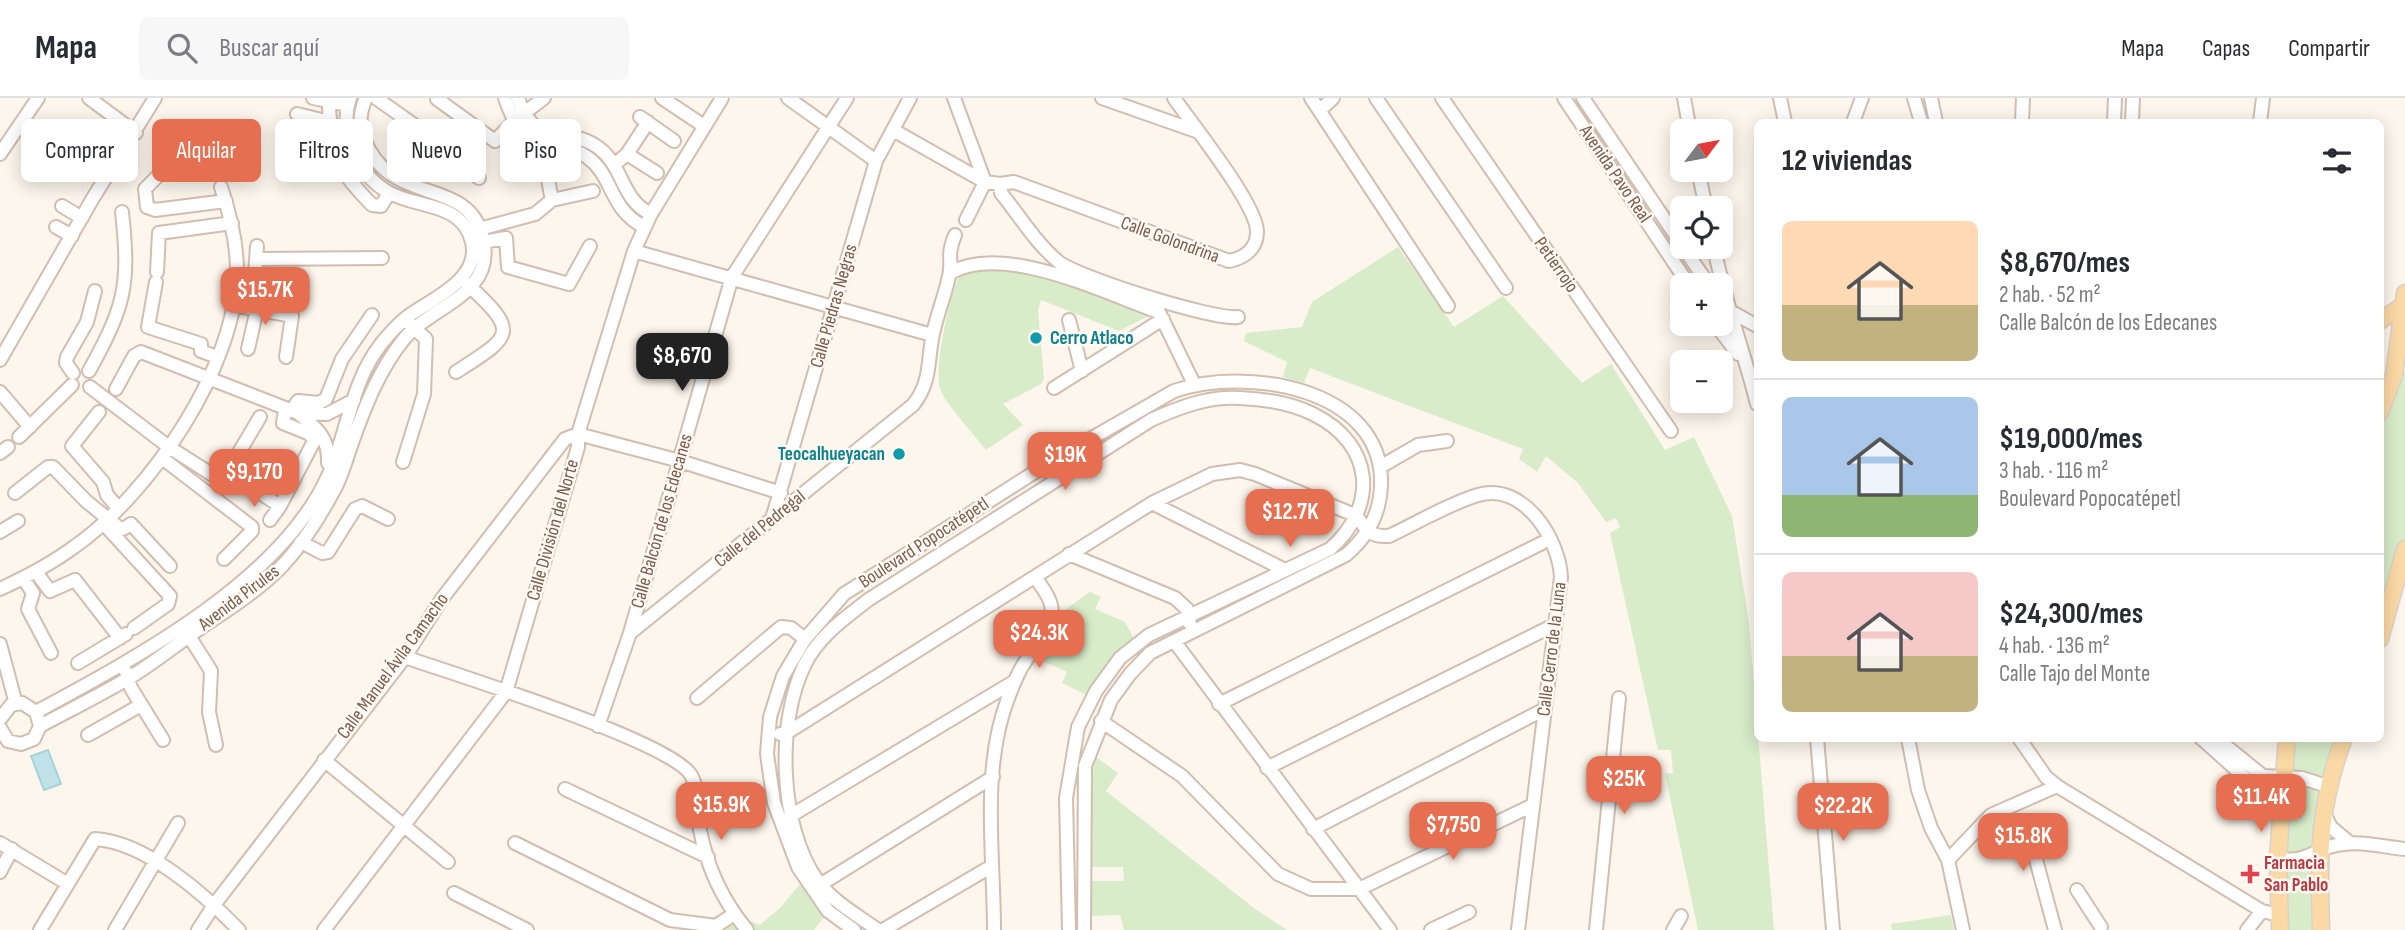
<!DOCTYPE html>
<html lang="es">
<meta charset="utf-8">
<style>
:root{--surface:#fff;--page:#f7f7f7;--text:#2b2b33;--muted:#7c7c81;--line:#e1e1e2;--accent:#e76f51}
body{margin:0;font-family:"Sofia Sans Condensed",sans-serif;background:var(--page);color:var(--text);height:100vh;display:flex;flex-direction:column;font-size:26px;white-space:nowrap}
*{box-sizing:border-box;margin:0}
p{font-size:23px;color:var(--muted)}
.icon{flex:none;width:38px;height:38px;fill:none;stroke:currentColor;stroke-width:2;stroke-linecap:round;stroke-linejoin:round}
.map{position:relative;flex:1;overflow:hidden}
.side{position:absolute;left:1754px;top:21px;width:630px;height:623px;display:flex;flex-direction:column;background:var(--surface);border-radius:10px;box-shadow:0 4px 18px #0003}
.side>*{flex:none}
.guide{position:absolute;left:21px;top:21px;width:665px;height:63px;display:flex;gap:14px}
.needle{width:46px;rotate:58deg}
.tools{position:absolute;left:1670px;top:21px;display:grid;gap:14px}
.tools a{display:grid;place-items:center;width:63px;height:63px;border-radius:10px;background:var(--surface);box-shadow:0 4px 18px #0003;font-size:35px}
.price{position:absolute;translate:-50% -60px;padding:0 16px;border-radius:14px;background:var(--accent);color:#fff;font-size:23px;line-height:46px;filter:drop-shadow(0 2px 4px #0008)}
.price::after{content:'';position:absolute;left:50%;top:42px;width:21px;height:16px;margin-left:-10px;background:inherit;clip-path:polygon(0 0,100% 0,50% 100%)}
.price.on{background:#222;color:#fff}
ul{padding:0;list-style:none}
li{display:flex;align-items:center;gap:21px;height:175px;padding:0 28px}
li+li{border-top:2px solid var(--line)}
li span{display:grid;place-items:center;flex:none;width:196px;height:140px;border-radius:10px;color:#555}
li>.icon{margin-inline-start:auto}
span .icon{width:84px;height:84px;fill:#fffc;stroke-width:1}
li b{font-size:30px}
h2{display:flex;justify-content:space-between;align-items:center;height:84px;padding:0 28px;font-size:30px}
.pill{padding:0 24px;border-radius:10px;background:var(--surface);box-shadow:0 4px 18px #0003;font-size:24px;line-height:63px}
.pill.on{background:var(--accent);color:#fff}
header{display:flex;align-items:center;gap:42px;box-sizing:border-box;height:98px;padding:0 35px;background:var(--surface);border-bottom:2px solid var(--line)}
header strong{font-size:33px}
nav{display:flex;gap:38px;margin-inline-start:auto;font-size:24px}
.search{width:490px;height:63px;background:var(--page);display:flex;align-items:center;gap:18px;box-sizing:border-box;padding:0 24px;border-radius:10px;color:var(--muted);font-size:26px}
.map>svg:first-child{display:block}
.green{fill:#d8ecc9}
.water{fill:#bfe3e8;stroke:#a5d3da;stroke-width:2}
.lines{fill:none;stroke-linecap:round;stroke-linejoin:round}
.minor-casing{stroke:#d1beb0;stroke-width:16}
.major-casing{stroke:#dad1cd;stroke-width:19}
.minor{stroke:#fff;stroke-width:12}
.major{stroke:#fbd9a5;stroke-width:16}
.culture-dot{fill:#0f9aa8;stroke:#fffaf3;stroke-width:2.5}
.health-dot{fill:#e0444e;stroke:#fffaf3;stroke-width:2.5}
.labels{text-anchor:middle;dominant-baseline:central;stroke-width:5;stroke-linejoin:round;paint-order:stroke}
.street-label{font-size:19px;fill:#7a5c4d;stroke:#fffaf3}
.culture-label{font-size:19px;font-weight:bold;fill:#0d838f;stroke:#fffaf3;text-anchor:start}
.health-label{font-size:19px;font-weight:bold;fill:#be3a42;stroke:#fffaf3;text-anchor:start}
</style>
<header>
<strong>Mapa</strong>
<div class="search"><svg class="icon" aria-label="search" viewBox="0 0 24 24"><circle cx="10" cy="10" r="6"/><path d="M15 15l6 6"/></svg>Buscar aquí</div>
<nav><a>Mapa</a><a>Capas</a><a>Compartir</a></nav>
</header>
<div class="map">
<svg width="2405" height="832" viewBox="0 0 2405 832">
<rect width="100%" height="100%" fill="#fdf6ec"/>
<path class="green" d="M1398 149 1454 229 1503 198 1582 285 1611 266 1665 352 1694 339 1732 418 1749 525 1774 832H1698L1665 676 1673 675 1671 652H1658L1610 435 1620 429 1616 420 1606 424 1578 385 1546 358 1537 374 1519 361 1523 351 1310 270 1304 285 1283 279 1287 264 1244 243 1246 235 1302 229 1312 204Z
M998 170 1037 172 1154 215 1119 233 1041 202 1038 212 1044 280 1041 286 1003 306 1023 327 986 352C975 338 945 305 940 291 933 270 951 192 961 173Z
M2405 273V444L2380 533V284Z
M1090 494 1101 499 1095 511 1125 524 1140 552 1109 581 1097 602 1062 585 1067 574 1039 561 1062 526 1066 511Z
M2287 641H2341L2324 688 2320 832H2282Z
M1096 659 1118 675 1106 693 1255 811 1287 832H1124L1120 817 1090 818V783H1124L1123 769H1092L1087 700Z
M805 780 828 813 814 832H679L684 824 716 828 734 816 760 827 781 809Z
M1951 817 1954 832H1892L1891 826Z"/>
<path class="water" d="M48 652 61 686 44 692 31 658Z"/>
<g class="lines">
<defs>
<path id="minor" d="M89 0 136 35
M313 0 348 7
M376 0 441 46V53L479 80
M505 0C513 26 528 45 556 50 568 52 578 52 587 59 614 78 608 110 644 129
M518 0C535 53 568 26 599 50 624 69 621 102 651 116
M662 0 704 28
M788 0 876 63
M954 0 985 84 966 122
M1102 0 1196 33
M1311 0 1448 208
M1376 0 1506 190
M1442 0 1671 333
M1564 0 1689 187
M1583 0 1682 147
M1684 0 1690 33
M1780 0 1785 24
M1914 0 1921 24
M1931 0 1936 24
M437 1 495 43 514 23 544 0
M329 10C333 60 337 71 372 107L381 108 389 95
M1320 12 1333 0
M297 16 330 24
M640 19 674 43
M1853 24 1862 0
M2022 24 2023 0
M2114 24 2115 0
M2132 24 2133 0
M2260 24 2263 0
M893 32 985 84 1000 86 1014 84 1229 163C1244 160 1257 151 1257 134 1258 108 1192 26 1174 0
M183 52 145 91 147 109 155 112 226 103
M0 56 38 0
M627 56 657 75
M544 61 552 102
M614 67 627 56 648 24
M1698 72 1706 110
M1000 86 1001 95C1019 117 1037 147 1060 165 1081 180 1213 222 1238 219
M62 108 82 120
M56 129 72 138
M472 133 535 116 552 102 593 93
M483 144 506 140 508 169 569 186 590 148
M1683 149 1709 187
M1714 149C1724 202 1744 253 1757 306
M634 153 932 237
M256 161 382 160
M157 174 159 135 232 125
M950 175C1004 144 1104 195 1159 214
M156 184 148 229 201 246V253L217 259
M235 192 249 194 254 189 257 148
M233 207 292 218 286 259
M1730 213 1757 228
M1159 214 1194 286
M1069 222 1082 273
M1715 226 1738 256
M248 251 257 211
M0 262 93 100 155 0
M89 273C125 208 130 188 122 114
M456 274C512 238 521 235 467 186
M73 275 66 265 67 259 87 224 95 193
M90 289 169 349 222 383 260 319
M1054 290 1163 221
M116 291 134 258 141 254 298 315 327 316 354 302
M0 294 30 329
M291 313 298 303 319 305 326 301 342 261 372 217
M99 314 72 348 103 384 107 397 118 410
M298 315C318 331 329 340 328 365
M19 339 72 287
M0 355 8 349
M162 360 252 429V433L224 461
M403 364 424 296 426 241 410 226
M1380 369 1418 347 1447 343
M247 386 280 408
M15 395 48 369H53L86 403 118 429 123 431 131 426 170 468
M1152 405 1285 472
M772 421 876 63 910 0
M270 422 280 408 314 343 310 336 283 325 285 312
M103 425 170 498 168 506 134 530
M0 434 18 423
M301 444 322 455 328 454 355 411 362 408 388 421
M1069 456 1175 500 1187 511 1190 526
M36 474 50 493 75 482 120 540
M23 480 33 495 28 511 51 555
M0 491C26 479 51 466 74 449 150 396 237 268 237 173 237 144 230 116 221 89
M630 535 913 307C932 283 927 263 933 236 937 216 945 198 949 178 953 161 946 159 955 137
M189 538 211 573 209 614 216 647
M1174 543 1390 832
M0 546 16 606
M405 559C450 575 678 645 692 679 699 694 698 716 700 732 707 769 723 803 747 832
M78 565 126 536
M126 574 131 590 163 642
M697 600 781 529 791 530 805 541
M1219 606 1550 441
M36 614C134 561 281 483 328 378 348 334 351 284 381 246 389 236 397 227 407 219 431 201 481 182 472 144 462 104 420 111 390 95 359 79 338 34 350 0
M0 621 11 607 22 605 36 614 40 628 34 641 21 646 8 643 0 630
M1101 623 1182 678 1278 776 1311 791H1359L1533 707
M40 628C70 612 100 597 129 580 154 565 178 545 202 529 230 510 259 492 282 468 303 446 319 420 333 394 342 379 346 361 352 345 365 308 379 272 404 241 432 207 496 197 483 141 468 75 392 112 364 41 359 28 360 13 366 0
M598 628 630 535 732 179 847 0
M780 636H785L1152 405 1212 376 1240 372 1255 376 1357 418C1366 433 1371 439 1389 438 1417 425 1448 406 1478 397 1524 384 1559 441 1561 479L1518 832
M88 637 141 607
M1817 640 1833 832
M1908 640 1918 692 1931 730 1948 762 1963 832
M2019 640 2046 679 2057 688 2262 813 2279 817
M2201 640 2280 711
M2216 640 2263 678 2302 680 2327 688
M324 662 448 764
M1267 670 1554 527
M565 691 708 759
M2323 714 2331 729 2350 745
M792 717 1015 583
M1991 717 2035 758 2055 832
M1313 731 1545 611
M0 745 68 786
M515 745 670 822 716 828 734 816
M2278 760C2308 766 2312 751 2337 747 2359 742 2383 749 2405 751
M1948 762 1991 717 2057 688
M0 774 12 751
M815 790 993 679
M2077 792 2101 829
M454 795 527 832
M40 832 95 741C146 744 205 797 239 832
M115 832 178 725
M198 832 214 807 405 559 441 502 565 341 578 336 680 363 781 395
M324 832 506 594 578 349V336L634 153 651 116 722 0
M854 832 828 813 798 769 774 705 767 656 770 619 783 578 805 541 844 496 1052 363 1174 293C1244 268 1385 289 1381 388 1380 416 1367 439 1346 457L1150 555 1130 576 1111 602 1085 668 1084 832
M878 832C857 817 832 803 817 782 779 728 776 624 805 566 819 538 844 521 868 502L1151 322C1180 309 1208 298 1240 300 1264 301 1291 305 1313 316 1374 346 1379 408 1330 451L1149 537 1120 560 1096 593 1078 629 1066 700 1069 832
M883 832 992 768
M994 832C994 758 981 674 1007 603 1012 590 1017 575 1025 564 1035 547 1056 529 1051 507 1049 497 1041 488 1035 479
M1431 832 1469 814
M1596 832 1619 600
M1673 832 1681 818
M2247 832 2262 813"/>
<path id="major" d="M2380 223 2405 206
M2380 314 2394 277 2405 195
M2380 541 2405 451
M2280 832 2278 760 2287 640
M2321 832C2319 758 2317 712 2344 640"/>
</defs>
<use href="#minor" class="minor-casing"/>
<use href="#major" class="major-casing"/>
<use href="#minor" class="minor"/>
<use href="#major" class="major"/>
</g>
<g class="culture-dot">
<circle cx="1036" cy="240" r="7"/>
<circle cx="899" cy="356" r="7"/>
</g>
<path class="health-dot" d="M2246.5 765.5h7v7h7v7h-7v7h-7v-7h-7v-7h7z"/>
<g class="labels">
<g class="street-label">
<text transform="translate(1615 76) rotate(56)">Avenida Pavo Real</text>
<text transform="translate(1170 142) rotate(20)">Calle Golondrina</text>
<text transform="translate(1556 167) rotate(55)">Petierrojo</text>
<text transform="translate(834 208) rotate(-74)">Calle Piedras Negras</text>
<text transform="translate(662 423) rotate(-74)">Calle Balcón de los Edecanes</text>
<text transform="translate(760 431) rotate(-39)">Calle del Pedregal</text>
<text transform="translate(553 432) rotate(-74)">Calle División del Norte</text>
<text transform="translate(924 445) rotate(-33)">Boulevard Popocatépetl</text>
<text transform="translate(239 500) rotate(-37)">Avenida Pirules</text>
<text transform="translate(1552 551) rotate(-83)">Calle Cerro de la Luna</text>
<text transform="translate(393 568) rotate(-54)">Calle Manuel Ávila Camacho</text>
</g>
<g class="culture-label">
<text x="1050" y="240">Cerro Atlaco</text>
<text x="885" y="356" text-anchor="end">Teocalhueyacan</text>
</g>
<g class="health-label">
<text x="2264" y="765">Farmacia<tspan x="2264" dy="22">San Pablo</tspan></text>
</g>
</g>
</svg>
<div class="tools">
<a><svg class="needle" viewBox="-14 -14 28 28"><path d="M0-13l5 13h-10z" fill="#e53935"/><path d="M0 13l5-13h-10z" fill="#7c7c81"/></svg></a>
<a><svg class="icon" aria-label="locate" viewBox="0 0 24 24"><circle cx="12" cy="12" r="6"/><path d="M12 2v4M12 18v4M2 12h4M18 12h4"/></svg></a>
<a>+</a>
<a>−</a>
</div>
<b class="price" style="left:265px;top:229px">$15.7K</b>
<b class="price on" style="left:682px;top:295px">$8,670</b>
<b class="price" style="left:1065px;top:394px">$19K</b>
<b class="price" style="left:254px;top:411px">$9,170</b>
<b class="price" style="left:1290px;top:451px">$12.7K</b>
<b class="price" style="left:1039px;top:572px">$24.3K</b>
<b class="price" style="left:1624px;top:718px">$25K</b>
<b class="price" style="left:2261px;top:736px">$11.4K</b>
<b class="price" style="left:721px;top:744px">$15.9K</b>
<b class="price" style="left:1843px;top:745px">$22.2K</b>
<b class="price" style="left:1453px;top:764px">$7,750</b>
<b class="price" style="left:2023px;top:775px">$15.8K</b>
<div class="guide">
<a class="pill">Comprar</a>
<a class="pill on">Alquilar</a>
<a class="pill">Filtros</a>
<a class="pill">Nuevo</a>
<a class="pill">Piso</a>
</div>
<section class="side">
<h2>12 viviendas<svg class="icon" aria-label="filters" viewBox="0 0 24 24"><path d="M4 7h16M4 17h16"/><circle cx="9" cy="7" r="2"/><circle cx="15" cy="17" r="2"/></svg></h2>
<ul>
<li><span style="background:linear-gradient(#ffd9b3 60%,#c2b280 0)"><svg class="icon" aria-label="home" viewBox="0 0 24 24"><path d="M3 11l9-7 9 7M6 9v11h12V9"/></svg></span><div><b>$8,670/mes</b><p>2 hab. · 52 m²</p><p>Calle Balcón de los Edecanes</p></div></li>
<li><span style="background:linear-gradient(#a9c7e8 70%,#8fb573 0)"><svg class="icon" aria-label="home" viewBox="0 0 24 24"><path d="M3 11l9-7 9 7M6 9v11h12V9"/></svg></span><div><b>$19,000/mes</b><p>3 hab. · 116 m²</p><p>Boulevard Popocatépetl</p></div></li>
<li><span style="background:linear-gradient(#f6c9c9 60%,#c2b280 0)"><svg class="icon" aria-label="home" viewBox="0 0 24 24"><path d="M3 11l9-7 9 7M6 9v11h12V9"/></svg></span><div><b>$24,300/mes</b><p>4 hab. · 136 m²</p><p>Calle Tajo del Monte</p></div></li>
</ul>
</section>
</div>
